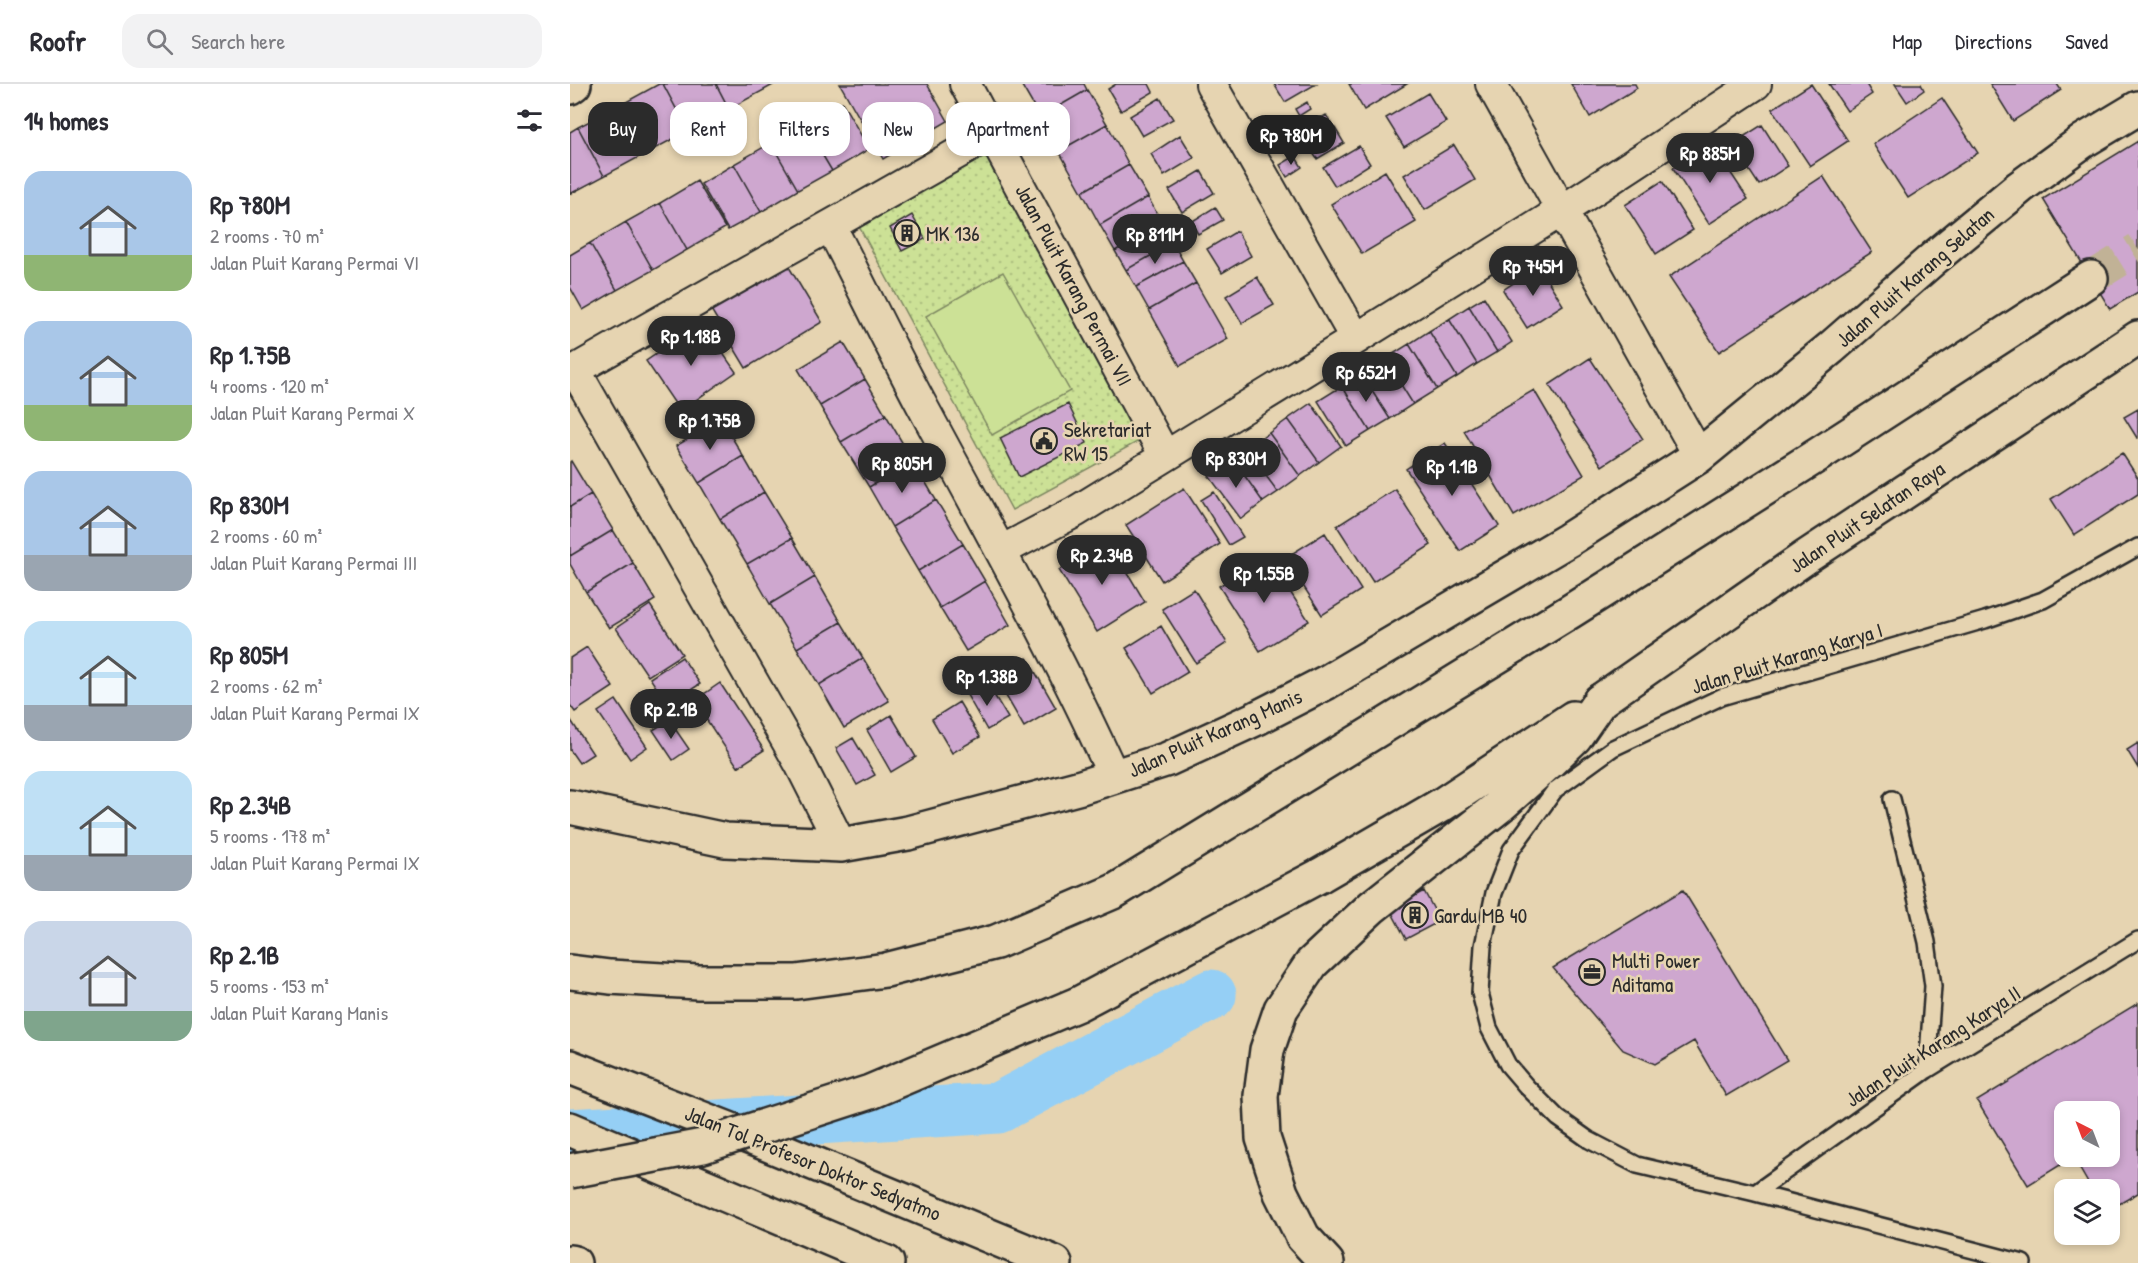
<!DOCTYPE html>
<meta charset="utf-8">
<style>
:root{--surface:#fff;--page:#f2f2f3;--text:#2b2b33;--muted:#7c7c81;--line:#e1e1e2;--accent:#2b2b2b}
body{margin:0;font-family:"Patrick Hand",sans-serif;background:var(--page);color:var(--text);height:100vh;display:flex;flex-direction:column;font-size:22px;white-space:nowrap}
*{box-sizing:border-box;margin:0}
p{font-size:20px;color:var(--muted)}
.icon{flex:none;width:33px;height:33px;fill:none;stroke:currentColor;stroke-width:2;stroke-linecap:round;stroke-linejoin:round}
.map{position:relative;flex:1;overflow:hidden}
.drawer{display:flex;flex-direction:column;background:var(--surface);width:570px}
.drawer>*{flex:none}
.top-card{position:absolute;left:18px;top:18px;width:570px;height:54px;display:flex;gap:12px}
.needle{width:39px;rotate:318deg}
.tools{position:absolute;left:1484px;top:1017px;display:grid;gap:12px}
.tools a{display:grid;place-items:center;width:66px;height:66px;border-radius:12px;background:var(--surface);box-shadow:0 3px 9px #0003;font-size:30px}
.price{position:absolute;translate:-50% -51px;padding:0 14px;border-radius:21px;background:var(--accent);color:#fff;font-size:20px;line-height:39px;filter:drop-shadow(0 2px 3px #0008)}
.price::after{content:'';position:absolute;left:50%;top:36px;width:18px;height:14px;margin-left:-9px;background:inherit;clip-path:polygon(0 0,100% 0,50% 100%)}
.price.current{background:#222;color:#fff}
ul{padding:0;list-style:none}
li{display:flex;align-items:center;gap:18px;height:150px;padding:0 24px}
li span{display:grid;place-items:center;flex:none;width:168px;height:120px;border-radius:18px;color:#555}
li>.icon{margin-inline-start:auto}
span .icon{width:72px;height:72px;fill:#fffc;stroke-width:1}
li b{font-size:26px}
h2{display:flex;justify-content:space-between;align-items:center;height:72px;padding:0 24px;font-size:26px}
.tag{padding:0 21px;border-radius:18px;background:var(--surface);box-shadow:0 3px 9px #0003;font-size:21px;line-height:54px}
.tag.current{background:var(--accent);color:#fff}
header{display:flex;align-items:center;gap:36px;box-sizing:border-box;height:84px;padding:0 30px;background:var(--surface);border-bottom:2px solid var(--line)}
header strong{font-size:28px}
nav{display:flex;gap:33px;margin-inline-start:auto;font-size:21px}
.search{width:420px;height:54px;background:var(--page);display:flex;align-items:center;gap:15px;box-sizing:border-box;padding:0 21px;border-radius:18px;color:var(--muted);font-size:22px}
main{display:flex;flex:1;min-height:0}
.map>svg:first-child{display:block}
.park{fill:url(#park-dots);stroke:#7c8660;stroke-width:1.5}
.pitch{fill:#cce196;stroke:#7c8660;stroke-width:1.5}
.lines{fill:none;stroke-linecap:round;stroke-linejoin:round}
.river{stroke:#95cff5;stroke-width:51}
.building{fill:#cea7cf;stroke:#2b2b2b;stroke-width:1.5;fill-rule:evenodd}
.highway-tunnel{stroke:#c1b296;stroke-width:33;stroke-dasharray:33 16;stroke-linecap:butt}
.lane-casing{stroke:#2b2b2b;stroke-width:20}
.street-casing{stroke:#2b2b2b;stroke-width:34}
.secondary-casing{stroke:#2b2b2b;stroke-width:38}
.highway-casing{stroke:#2b2b2b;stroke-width:38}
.lane{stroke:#e6d4b1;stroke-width:15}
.street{stroke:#e6d4b1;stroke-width:30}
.secondary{stroke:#e6d4b1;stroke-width:33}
.highway{stroke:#e6d4b1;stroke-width:33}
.highway-bridge-casing{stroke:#2b2b2b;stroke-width:38;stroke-linecap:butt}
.highway-bridge{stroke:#e6d4b1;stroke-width:33}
.labels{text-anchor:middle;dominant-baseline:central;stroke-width:5;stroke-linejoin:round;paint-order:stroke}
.poi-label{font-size:21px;fill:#2b2b2b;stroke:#e6d4b1;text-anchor:start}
.street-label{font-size:21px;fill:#2b2b2b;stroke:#e6d4b1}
</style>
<header>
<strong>Roofr</strong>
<div class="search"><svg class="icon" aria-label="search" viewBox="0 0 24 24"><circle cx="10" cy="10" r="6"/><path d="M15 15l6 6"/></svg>Search here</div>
<nav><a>Map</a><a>Directions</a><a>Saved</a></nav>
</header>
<main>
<section class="drawer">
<h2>14 homes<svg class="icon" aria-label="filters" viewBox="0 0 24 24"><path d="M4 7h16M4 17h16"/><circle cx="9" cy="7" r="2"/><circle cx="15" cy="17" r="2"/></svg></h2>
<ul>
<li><span style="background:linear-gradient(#a9c7e8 70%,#8fb573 0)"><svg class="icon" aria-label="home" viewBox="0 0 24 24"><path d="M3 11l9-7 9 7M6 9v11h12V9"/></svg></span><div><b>Rp 780M</b><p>2 rooms · 70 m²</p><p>Jalan Pluit Karang Permai VI</p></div></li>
<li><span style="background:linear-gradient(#a9c7e8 70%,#8fb573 0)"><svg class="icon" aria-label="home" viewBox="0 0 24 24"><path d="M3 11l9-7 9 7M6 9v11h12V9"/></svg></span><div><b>Rp 1.75B</b><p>4 rooms · 120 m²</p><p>Jalan Pluit Karang Permai X</p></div></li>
<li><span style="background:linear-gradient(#a9c7e8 70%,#9aa5b1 0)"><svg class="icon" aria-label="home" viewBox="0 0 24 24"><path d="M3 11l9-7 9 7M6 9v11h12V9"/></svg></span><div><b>Rp 830M</b><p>2 rooms · 60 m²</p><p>Jalan Pluit Karang Permai III</p></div></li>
<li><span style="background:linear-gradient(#bfe0f5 70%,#9aa5b1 0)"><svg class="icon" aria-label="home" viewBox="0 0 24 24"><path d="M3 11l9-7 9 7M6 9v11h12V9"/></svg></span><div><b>Rp 805M</b><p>2 rooms · 62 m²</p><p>Jalan Pluit Karang Permai IX</p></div></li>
<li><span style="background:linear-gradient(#bfe0f5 70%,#9aa5b1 0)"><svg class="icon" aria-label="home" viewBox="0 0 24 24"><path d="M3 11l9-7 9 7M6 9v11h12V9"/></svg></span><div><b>Rp 2.34B</b><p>5 rooms · 178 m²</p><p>Jalan Pluit Karang Permai IX</p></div></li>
<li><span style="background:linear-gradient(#c9d6e8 75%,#7fa58c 0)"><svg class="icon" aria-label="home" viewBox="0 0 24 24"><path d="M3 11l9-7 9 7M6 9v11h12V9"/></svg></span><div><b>Rp 2.1B</b><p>5 rooms · 153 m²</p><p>Jalan Pluit Karang Manis</p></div></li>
</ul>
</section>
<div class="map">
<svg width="1568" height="1179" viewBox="0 0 1568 1179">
<defs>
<pattern id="park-dots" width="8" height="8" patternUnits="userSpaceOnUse" patternTransform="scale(1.5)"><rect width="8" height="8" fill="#cce196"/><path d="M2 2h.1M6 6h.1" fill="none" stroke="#afc181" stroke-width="1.8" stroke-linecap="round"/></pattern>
</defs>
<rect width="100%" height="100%" fill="#e6d4b1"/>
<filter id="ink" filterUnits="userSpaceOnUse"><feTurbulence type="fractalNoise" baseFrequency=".0167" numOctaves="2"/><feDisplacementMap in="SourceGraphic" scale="12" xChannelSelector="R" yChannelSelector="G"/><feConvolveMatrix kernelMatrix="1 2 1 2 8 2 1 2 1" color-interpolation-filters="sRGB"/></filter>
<g filter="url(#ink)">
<path class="park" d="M425 62 580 351 442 426 286 137Z"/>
<path class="pitch" d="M433 188 500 307 422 351 356 232Z"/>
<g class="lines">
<path class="river" d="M0 1050 428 1024 641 911"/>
</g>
<path class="building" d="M89 0H93L118 47 71 72 45 24Z
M93 0H146L159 25 118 47Z
M146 0H203V1L159 25Z
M270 0H357L378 37 313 75Z
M456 0H514L517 6 470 33 452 2Z
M546 0H579L583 8 551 27 538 5Z
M704 0H746L715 18Z
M779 0H837L794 26Z
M1001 0H1065L1067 4 1020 33Z
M1241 0 1278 57 1240 82 1202 25Z
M1259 0H1296L1302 10 1277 27Z
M1325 0H1351L1354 6 1337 18Z
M1420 0H1487L1491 6 1443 37Z
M517 6 537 40 489 67 470 33Z
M858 9 876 38 834 63 816 34Z
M590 14 603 35 572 52 560 32Z
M1372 14 1408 69 1338 114 1303 60Z
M272 18 299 65 262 87 234 40Z
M737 18 740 25 729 32 725 25Z
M45 24 71 72 34 92 8 43Z
M756 31 762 40 737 55 731 46Z
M234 40 262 87 228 106 201 59Z
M537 40 559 81 512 108 489 67Z
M1192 41 1218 82 1189 101 1162 60Z
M8 43 34 92 0 110V48Z
M765 44 774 59 747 75 737 60Z
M610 51 624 74 594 92 581 70Z
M1568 57V208L1540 225 1473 115Z
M201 59 228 106 191 128 164 80Z
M1141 59 1178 115 1139 140 1103 84Z
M884 61 905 96 855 126 834 91Z
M789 62 800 80 765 102 753 83Z
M725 72 732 83 717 93 710 81Z
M164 80 191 128 158 146 131 100Z
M559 81 578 113 530 141 512 108Z
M631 87 644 109 612 128 599 106Z
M815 87 846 138 792 170 761 120Z
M1253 92 1302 168 1149 268 1099 193Z
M127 97 155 144 117 166 90 119Z
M1092 97 1123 146 1086 170 1055 121Z
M578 113 592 139 545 167 530 141Z
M90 119 117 166 83 186 56 138Z
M645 123 653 136 628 150 621 138Z
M342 131 355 155 332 167 320 144Z
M56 138 83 186 47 206 20 159Z
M592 139 603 159 556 186 545 167Z
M667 147 681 172 652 189 637 165Z
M20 159 47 206 13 226 0 203V171Z
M603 159 613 177 566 203 556 186Z
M613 177 626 199 579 226 566 203Z
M216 178 252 238 176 284 140 224Z
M969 182 993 221 957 244 933 206Z
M687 193 704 221 672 239 656 212Z
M626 199 658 255 610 282 579 226Z
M914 213 942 258 927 268 899 222Z
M899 222 927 268 907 280 879 235Z
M879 235 907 280 887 293 859 247Z
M132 239 166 288 110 327 76 277Z
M859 247 887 293 867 305 839 260Z
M273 258 295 295 250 322 228 285Z
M839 260 867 305 843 320 815 275Z
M1020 274 1073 355 1032 382 979 301Z
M815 275 843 320 820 335 791 290Z
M791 290 820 335 800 347 772 302Z
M295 295 316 331 271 358 250 322Z
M772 302 800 347 776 362 748 317Z
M964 306 1014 391 944 432 894 347Z
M741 319 771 362 749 378 718 335Z
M498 320 517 359 449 393 430 354Z
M1568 325V354H1567L1554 333Z
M316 331 343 377 299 403 271 358Z
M151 335 173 372 129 399 106 362Z
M718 335 749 378 730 392 699 349Z
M699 349 730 392 708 408 676 365Z
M875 359 929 442 890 467 836 385Z
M676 365 708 408 693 418 663 375Z
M1552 369 1568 394V410L1504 451 1481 415Z
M173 372 194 408 150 435 129 399Z
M663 375 693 418 671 435 639 392Z
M1 377 21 410 0 423V378Z
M343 377 366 416 322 443 299 403Z
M614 404 650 460 592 497 556 441Z
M825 405 861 461 803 498 767 442Z
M194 408 222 454 177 480 150 435Z
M644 408 673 453 659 461 631 416Z
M21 410 43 446 0 472V423Z
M366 416 393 460 348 487 322 443Z
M43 446 63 479 16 508 0 480V472Z
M755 449 791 506 752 531 715 474Z
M222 454 245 493 200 520 177 480Z
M538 456 575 518 527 548 489 486Z
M393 460 415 497 370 524 348 487Z
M697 472 739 537 690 567 649 502Z
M63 479 85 516 39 544 16 508Z
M245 493 271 538 227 564 200 520Z
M415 497 440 541 396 567 370 524Z
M624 505 657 559 626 579 592 525Z
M80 521 112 570 78 592 46 544Z
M271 538 293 574 249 601 227 564Z
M591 542 618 588 583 609 556 564Z
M17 563 43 603 5 628 0 621V574Z
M112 573 130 600 98 621 80 594Z
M293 574 319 617 274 644 249 601Z
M457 574 486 624 454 643 425 593Z
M150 599 194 666 168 683 124 617Z
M417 599 438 634 417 646 397 611Z
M46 616 77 663 60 675 28 628Z
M389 618 410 653 382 669 362 635Z
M321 631 346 673 321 688 297 646Z
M0 635 23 670 9 679 0 666Z
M99 636 119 665 103 676 83 646Z
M283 654 305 691 287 701 266 664Z
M1568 659V684L1557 666Z
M1113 806 1217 976 1156 1012 1124 957 1085 980 1053 966 983 884Z
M854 807 870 837 836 855 820 825Z
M1568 919V1109L1539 1126V1106H1522L1503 1073 1458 1101 1407 1017ZM1494 1028H1539V1072H1494Z"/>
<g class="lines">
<path class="highway-tunnel" d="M1521 194 1568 165"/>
<defs>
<path id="lane" d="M1322 715 1357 858 1363 902 1357 986
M1185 1109 1357 986 1568 856
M1453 1179 1185 1109 1067 1081 1019 1056 988 1034 956 1002 938 981 919 944 910 909 913 862 924 809 941 766 985 706 1043 664 1151 613 1415 536 1473 516 1568 463"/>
<path id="street" d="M395 0 595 372
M641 0 786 255
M921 0 1129 372
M261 143C293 205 323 268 356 329 421 450 488 569 544 693
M5 286 230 680 271 761
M0 289C140 208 283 130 423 49
M431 467 505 428 786 255 1007 117 1186 0"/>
<path id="secondary" d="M0 3 4 0
M1030 617 1236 473 1568 254
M0 723 155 756 271 761 338 749 511 703 598 675 687 634 757 598 998 456 1129 372 1261 264 1364 174 1450 103 1513 57 1568 24"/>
<path id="highway" d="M749 792 873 720 1003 634
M0 888 40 893 128 898H226L316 886 426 858 545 807 1001 527 1251 369 1521 194
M0 983 197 1060 485 1179
M0 1045 317 1179
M0 1178 4 1179
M757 1179 733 1153 711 1109 693 1054 691 1012 697 966 711 925 742 879 802 823 932 720 978 679 1005 653 1030 617"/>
</defs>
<use href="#lane" class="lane-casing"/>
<use href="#street" class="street-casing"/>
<use href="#secondary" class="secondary-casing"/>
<use href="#highway" class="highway-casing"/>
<use href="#lane" class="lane"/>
<use href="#street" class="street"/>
<use href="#secondary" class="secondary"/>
<use href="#highway" class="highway"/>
<defs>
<path id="highway-bridge" d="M0 1087 133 1062 300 1008 508 920 749 792"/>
</defs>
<use href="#highway-bridge" class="highway-bridge-casing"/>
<use href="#highway-bridge" class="highway-bridge"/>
</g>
</g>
<defs>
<symbol id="building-ring" viewBox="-11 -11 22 22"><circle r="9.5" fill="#e6d4b1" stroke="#2b2b2b" stroke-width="1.5"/><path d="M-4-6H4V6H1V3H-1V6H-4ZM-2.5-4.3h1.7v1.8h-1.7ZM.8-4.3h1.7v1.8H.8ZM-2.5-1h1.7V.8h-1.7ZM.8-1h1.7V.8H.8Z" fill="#2b2b2b"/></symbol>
<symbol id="civic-ring" viewBox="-11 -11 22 22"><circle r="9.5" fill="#e6d4b1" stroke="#2b2b2b" stroke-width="1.5"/><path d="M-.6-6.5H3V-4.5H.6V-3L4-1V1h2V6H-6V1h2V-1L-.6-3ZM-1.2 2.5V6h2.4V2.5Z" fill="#2b2b2b"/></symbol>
<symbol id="office-ring" viewBox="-11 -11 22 22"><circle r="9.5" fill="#e6d4b1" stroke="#2b2b2b" stroke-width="1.5"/><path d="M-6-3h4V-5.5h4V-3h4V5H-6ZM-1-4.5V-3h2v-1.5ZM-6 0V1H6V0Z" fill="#2b2b2b"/></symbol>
</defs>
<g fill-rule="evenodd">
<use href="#building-ring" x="322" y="134" width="30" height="30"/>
<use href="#civic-ring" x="459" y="342" width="30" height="30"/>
<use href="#building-ring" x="830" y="816" width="30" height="30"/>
<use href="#office-ring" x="1007" y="873" width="30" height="30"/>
</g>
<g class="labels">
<g class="poi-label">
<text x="356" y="149">MK 136</text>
<text x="494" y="345">Sekretariat<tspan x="494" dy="24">RW 15</tspan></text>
<text x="864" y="831">Gardu MB 40</text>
<text x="1042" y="876">Multi Power<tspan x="1042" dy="24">Aditama</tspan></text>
</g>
<g class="street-label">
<text transform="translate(1345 193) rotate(-41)">Jalan Pluit Karang Selatan</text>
<text transform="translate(504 201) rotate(62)">Jalan Pluit Karang Permai VII</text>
<text transform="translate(1297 433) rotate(-34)">Jalan Pluit Selatan Raya</text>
<text transform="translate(1217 574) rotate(-17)">Jalan Pluit Karang Karya I</text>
<text transform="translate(645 649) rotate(-24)">Jalan Pluit Karang Manis</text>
<text transform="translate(1363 962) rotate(-33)">Jalan Pluit Karang Karya II</text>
<text transform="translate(243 1079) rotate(22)">Jalan Tol Profesor Doktor Sedyatmo</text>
</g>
</g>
</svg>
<div class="tools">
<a><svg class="needle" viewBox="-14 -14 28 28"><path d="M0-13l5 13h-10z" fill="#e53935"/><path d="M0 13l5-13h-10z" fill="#7c7c81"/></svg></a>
<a><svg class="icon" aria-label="layers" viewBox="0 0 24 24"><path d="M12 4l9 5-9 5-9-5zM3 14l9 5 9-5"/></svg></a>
</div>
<b class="price current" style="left:721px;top:82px">Rp 780M</b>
<b class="price" style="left:1140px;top:100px">Rp 885M</b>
<b class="price" style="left:585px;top:181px">Rp 811M</b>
<b class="price" style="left:963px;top:213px">Rp 745M</b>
<b class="price" style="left:121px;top:283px">Rp 1.18B</b>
<b class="price" style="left:796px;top:319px">Rp 652M</b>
<b class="price" style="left:140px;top:367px">Rp 1.75B</b>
<b class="price" style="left:666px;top:405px">Rp 830M</b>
<b class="price" style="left:332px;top:410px">Rp 805M</b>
<b class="price" style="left:882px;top:413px">Rp 1.1B</b>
<b class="price" style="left:532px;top:502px">Rp 2.34B</b>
<b class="price" style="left:694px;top:520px">Rp 1.55B</b>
<b class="price" style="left:417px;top:623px">Rp 1.38B</b>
<b class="price" style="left:101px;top:656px">Rp 2.1B</b>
<div class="top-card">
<a class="tag current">Buy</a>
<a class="tag">Rent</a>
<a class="tag">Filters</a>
<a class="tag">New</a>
<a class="tag">Apartment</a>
</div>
</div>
</main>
